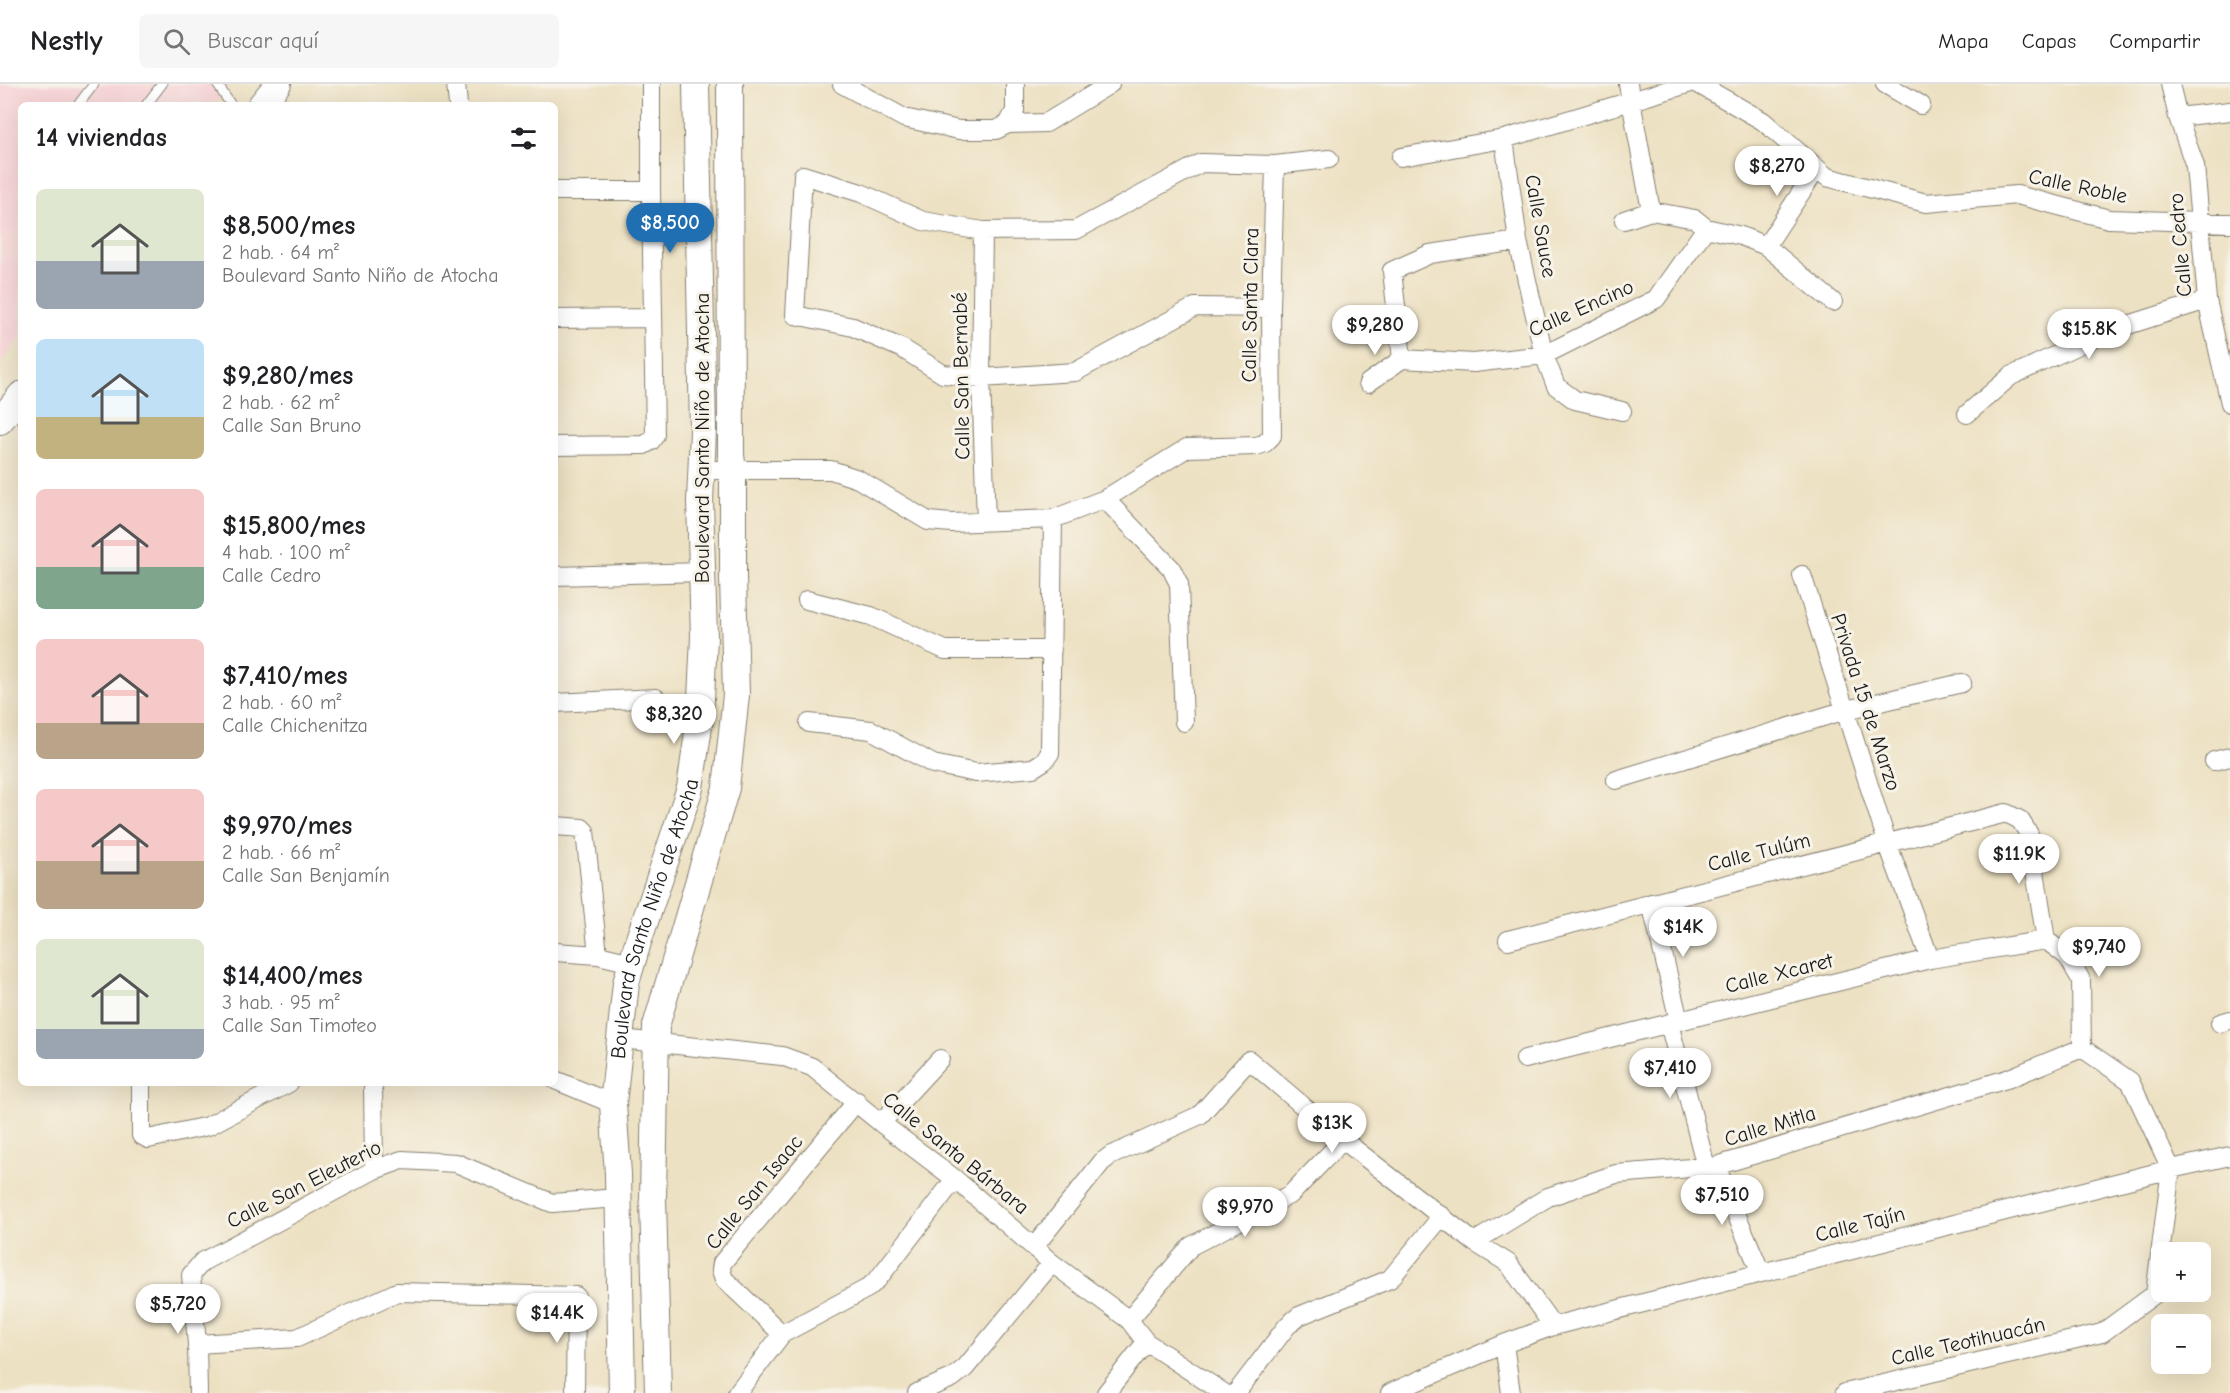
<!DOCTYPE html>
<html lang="es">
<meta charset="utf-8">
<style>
:root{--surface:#fff;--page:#f6f6f6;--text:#202124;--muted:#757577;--line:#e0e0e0;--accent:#1f6fb2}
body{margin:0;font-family:"Comic Neue",sans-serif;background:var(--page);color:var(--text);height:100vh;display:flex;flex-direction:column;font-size:22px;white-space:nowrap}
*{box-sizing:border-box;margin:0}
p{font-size:20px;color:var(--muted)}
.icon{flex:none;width:33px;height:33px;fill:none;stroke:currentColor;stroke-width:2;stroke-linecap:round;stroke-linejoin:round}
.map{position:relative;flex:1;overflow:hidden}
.side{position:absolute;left:18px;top:18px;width:540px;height:984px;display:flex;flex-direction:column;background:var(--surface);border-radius:9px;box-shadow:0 6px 24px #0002}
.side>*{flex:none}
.buttons{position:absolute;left:2151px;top:1158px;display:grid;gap:12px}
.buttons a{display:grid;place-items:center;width:60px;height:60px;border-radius:9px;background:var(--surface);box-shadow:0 6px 24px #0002;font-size:30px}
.price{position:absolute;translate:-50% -51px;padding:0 14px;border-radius:21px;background:#fff;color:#222;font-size:20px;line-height:39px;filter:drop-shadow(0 2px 3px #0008)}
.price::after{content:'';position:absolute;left:50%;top:36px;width:18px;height:14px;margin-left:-9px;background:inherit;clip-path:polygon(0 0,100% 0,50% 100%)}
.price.active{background:var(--accent);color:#fff}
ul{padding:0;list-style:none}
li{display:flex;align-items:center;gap:18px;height:150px;padding:0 18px}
li span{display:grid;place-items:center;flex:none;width:168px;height:120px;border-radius:9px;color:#555}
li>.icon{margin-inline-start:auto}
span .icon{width:72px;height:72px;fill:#fffc;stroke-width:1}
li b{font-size:26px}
h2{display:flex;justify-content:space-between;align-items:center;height:72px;padding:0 18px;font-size:26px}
header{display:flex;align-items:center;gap:36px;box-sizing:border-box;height:84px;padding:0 30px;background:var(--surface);border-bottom:2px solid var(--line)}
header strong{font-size:28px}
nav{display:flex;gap:33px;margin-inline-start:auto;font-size:21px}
.search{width:420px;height:54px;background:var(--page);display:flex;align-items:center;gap:15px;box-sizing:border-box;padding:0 21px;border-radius:9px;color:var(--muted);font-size:22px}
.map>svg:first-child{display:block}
.built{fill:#f7cfd4}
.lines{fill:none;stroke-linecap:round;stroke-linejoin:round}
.lane-casing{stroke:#847e70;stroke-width:11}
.street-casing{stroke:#847e70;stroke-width:20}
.secondary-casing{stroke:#847e70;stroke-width:28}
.lane{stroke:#fff;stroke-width:9}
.street{stroke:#fff;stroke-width:18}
.secondary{stroke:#fff;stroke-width:26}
.labels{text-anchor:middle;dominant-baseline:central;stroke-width:6;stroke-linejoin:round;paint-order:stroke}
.street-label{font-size:21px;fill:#1c1c1c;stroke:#f7f3e8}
</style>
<header>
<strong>Nestly</strong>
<div class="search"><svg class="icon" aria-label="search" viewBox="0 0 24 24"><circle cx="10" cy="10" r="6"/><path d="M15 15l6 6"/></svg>Buscar aquí</div>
<nav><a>Mapa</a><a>Capas</a><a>Compartir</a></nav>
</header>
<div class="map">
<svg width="2230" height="1309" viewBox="0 0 2230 1309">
<rect width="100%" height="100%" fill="#f7f3e8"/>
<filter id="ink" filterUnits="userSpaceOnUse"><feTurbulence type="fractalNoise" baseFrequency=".0167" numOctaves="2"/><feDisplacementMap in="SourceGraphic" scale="12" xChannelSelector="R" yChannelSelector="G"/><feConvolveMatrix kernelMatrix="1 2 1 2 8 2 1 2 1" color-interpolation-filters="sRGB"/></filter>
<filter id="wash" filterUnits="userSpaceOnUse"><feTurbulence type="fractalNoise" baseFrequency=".008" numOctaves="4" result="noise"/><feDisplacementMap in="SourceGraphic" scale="24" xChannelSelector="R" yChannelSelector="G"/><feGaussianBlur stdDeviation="1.35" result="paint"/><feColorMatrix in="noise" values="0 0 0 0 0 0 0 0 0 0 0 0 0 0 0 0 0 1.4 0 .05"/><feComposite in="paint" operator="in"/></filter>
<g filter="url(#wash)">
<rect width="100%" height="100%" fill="#ede1c3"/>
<path class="built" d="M0 0H231L214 21H21V254L0 279Z"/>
</g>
<g filter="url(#ink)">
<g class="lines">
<defs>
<path id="lane" d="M217 0 231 21
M78 21 94 0
M146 21 162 0"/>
<path id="street" d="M456 0 458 21
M842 0 904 34 959 46H996L1008 40 1046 39 1110 0
M1628 0 1651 127
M1698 0 1763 37 1827 93 1926 119 2017 111 2109 135 2230 139
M1885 0 1921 21
M2170 0 2178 33 2195 82 2207 216 2230 319
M2178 33 2230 27
M1008 40 1015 27V0
M1504 55 1518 157 1544 271 1556 302 1575 316 1622 327
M1401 73 1504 55 1688 0
M555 107H651
M1624 136 1651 127 1695 135 1706 144 1741 152 1766 162 1833 218
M983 147 981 294 986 437
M1766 162 1817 84
M1271 224 1195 223 1075 288 981 294 943 290 903 265 853 243 795 231 803 91 861 109 923 137 983 147 1076 146 1201 79 1275 81 1329 75
M555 235 653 234
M1402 275 1474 279 1544 271 1656 215 1706 144
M1402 275 1392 187 1430 170 1518 157
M1368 299 1402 275
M1967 330 2011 292 2106 248 2207 216
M555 362 644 361 651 357 655 351 651 107V0
M701 386H831L858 395 928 437 952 439 1053 435 1105 415 1187 364 1257 362 1265 359 1272 352 1271 224 1275 81
M1105 415 1171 484 1179 500 1184 638
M1802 491 1887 758 1930 875
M555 492 703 488
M807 516 871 532 945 566H1052
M555 619 656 614
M809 639 871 646 933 680 976 689 1033 684 1044 677 1050 669 1053 435
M2214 677 2230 673
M1616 696 1846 626 1962 599
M555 742 582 744 585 747 598 871
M1651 819 1679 937
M1508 856 2006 729 2020 736 2029 750 2046 856 2068 873 2081 896 2082 964
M555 868 598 871 632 879
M1669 939 1706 1083
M2220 939 2230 936
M621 955 782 972 812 983 881 1039 955 1095 1052 1179 1129 1236 1146 1258 1224 1309
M1525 975 1930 875 2046 856
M555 996 613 1020
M141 999V1051L148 1055 208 1042 289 999
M373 999 374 1086
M881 1039 940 975
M1716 1082 1761 1189
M1474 1158 1548 1113 1616 1090 1716 1082 2007 995 2082 964
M1034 1163 1102 1078 1110 1072 1200 1031 1249 976 1343 1056 1474 1158 1508 1179 1553 1242
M1129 1236 1191 1162 1291 1110 1343 1056
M782 1250 724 1195 721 1186 722 1179 857 1017
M197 1260 297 1254 397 1208 576 1212 575 1309
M1504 1260 1511 1309
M198 1309 197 1260 191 1191 202 1178 374 1086 402 1076 456 1079 552 1119 618 1114
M737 1309 782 1250 868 1204 878 1195 955 1095
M917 1309 952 1294 965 1284 1052 1179
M1106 1309 1146 1258
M1236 1309 1287 1242 1299 1232 1390 1195 1442 1132
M1390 1309 1504 1260 1553 1242 2171 1085 2230 1072
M1845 1309 2102 1249 2155 1210 2171 1085 2130 997 2082 964"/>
<g id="secondary">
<path d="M261 21 278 0"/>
<path d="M0 337 21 311"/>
<path id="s1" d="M622 1309 618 1090 613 1020 626 899 638 858 690 704 700 635 704 553 700 417 703 347 696 0"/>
<path d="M658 1309 653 1115 656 942 726 704 736 611 733 494V387L731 371 730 0"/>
</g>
</defs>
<use href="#lane" class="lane-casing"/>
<use href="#street" class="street-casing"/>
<use href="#secondary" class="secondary-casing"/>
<use href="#lane" class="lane"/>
<use href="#street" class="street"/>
<use href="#secondary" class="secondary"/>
</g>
</g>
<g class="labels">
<g class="street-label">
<text transform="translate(2078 102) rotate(12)">Calle Roble</text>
<text transform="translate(1541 142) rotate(80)">Calle Sauce</text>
<text transform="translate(2180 161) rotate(-95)">Calle Cedro</text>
<text transform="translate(1250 221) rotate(-89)">Calle Santa Clara</text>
<text transform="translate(1581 224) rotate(-24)">Calle Encino</text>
<text transform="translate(961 292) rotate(-91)">Calle San Bernabé</text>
<text transform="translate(702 354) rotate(-90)">Boulevard Santo Niño de Atocha</text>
<text transform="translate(1866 618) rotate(72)">Privada 15 de Marzo</text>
<text transform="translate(1759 768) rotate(-14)">Calle Tulúm</text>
<text stroke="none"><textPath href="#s1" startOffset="480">Boulevard Santo Niño de Atocha</textPath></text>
<text transform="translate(1779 889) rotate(-14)">Calle Xcaret</text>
<text transform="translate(1770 1042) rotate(-17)">Calle Mitla</text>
<text transform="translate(956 1069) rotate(39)">Calle Santa Bárbara</text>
<text transform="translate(304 1100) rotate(-27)">Calle San Eleuterio</text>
<text transform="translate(754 1108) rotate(-51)">Calle San Isaac</text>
<text transform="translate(1860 1140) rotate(-14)">Calle Tajín</text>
<text transform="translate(1968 1257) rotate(-13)">Calle Teotihuacán</text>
</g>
</g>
</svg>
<div class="buttons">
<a>+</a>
<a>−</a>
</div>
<b class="price" style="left:1777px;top:113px">$8,270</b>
<b class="price active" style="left:670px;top:170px">$8,500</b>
<b class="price" style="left:1375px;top:272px">$9,280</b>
<b class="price" style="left:2089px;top:276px">$15.8K</b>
<b class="price" style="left:674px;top:661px">$8,320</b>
<b class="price" style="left:2019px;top:801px">$11.9K</b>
<b class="price" style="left:1683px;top:874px">$14K</b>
<b class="price" style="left:2099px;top:894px">$9,740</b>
<b class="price" style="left:1670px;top:1015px">$7,410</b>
<b class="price" style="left:1332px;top:1070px">$13K</b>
<b class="price" style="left:1722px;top:1142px">$7,510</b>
<b class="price" style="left:1245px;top:1154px">$9,970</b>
<b class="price" style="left:178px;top:1251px">$5,720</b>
<b class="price" style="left:557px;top:1260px">$14.4K</b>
<section class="side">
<h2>14 viviendas<svg class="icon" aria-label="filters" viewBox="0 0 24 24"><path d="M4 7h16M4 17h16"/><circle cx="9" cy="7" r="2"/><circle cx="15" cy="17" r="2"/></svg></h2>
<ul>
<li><span style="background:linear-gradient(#dfe7d0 60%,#9aa5b1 0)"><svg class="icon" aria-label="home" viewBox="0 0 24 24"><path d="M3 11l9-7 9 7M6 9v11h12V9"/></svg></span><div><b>$8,500/mes</b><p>2 hab. · 64 m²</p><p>Boulevard Santo Niño de Atocha</p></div></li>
<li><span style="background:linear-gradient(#bfe0f5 65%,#c2b280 0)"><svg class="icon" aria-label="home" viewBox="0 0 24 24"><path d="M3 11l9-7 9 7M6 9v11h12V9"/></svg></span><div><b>$9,280/mes</b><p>2 hab. · 62 m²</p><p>Calle San Bruno</p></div></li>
<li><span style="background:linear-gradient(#f6c9c9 65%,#7fa58c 0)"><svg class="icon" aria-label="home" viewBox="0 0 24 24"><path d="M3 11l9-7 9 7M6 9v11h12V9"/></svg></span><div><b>$15,800/mes</b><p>4 hab. · 100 m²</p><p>Calle Cedro</p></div></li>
<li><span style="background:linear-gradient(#f6c9c9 70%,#b9a48a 0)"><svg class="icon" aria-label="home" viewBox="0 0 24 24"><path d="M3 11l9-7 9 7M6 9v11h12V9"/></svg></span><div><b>$7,410/mes</b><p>2 hab. · 60 m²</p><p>Calle Chichenitza</p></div></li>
<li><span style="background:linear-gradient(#f6c9c9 60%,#b9a48a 0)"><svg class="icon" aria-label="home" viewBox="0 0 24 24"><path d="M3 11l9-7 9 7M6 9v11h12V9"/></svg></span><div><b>$9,970/mes</b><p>2 hab. · 66 m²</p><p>Calle San Benjamín</p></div></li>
<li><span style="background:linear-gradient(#dfe7d0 75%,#9aa5b1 0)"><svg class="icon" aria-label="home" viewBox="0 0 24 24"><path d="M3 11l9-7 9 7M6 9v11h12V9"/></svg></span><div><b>$14,400/mes</b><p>3 hab. · 95 m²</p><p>Calle San Timoteo</p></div></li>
</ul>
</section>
</div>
